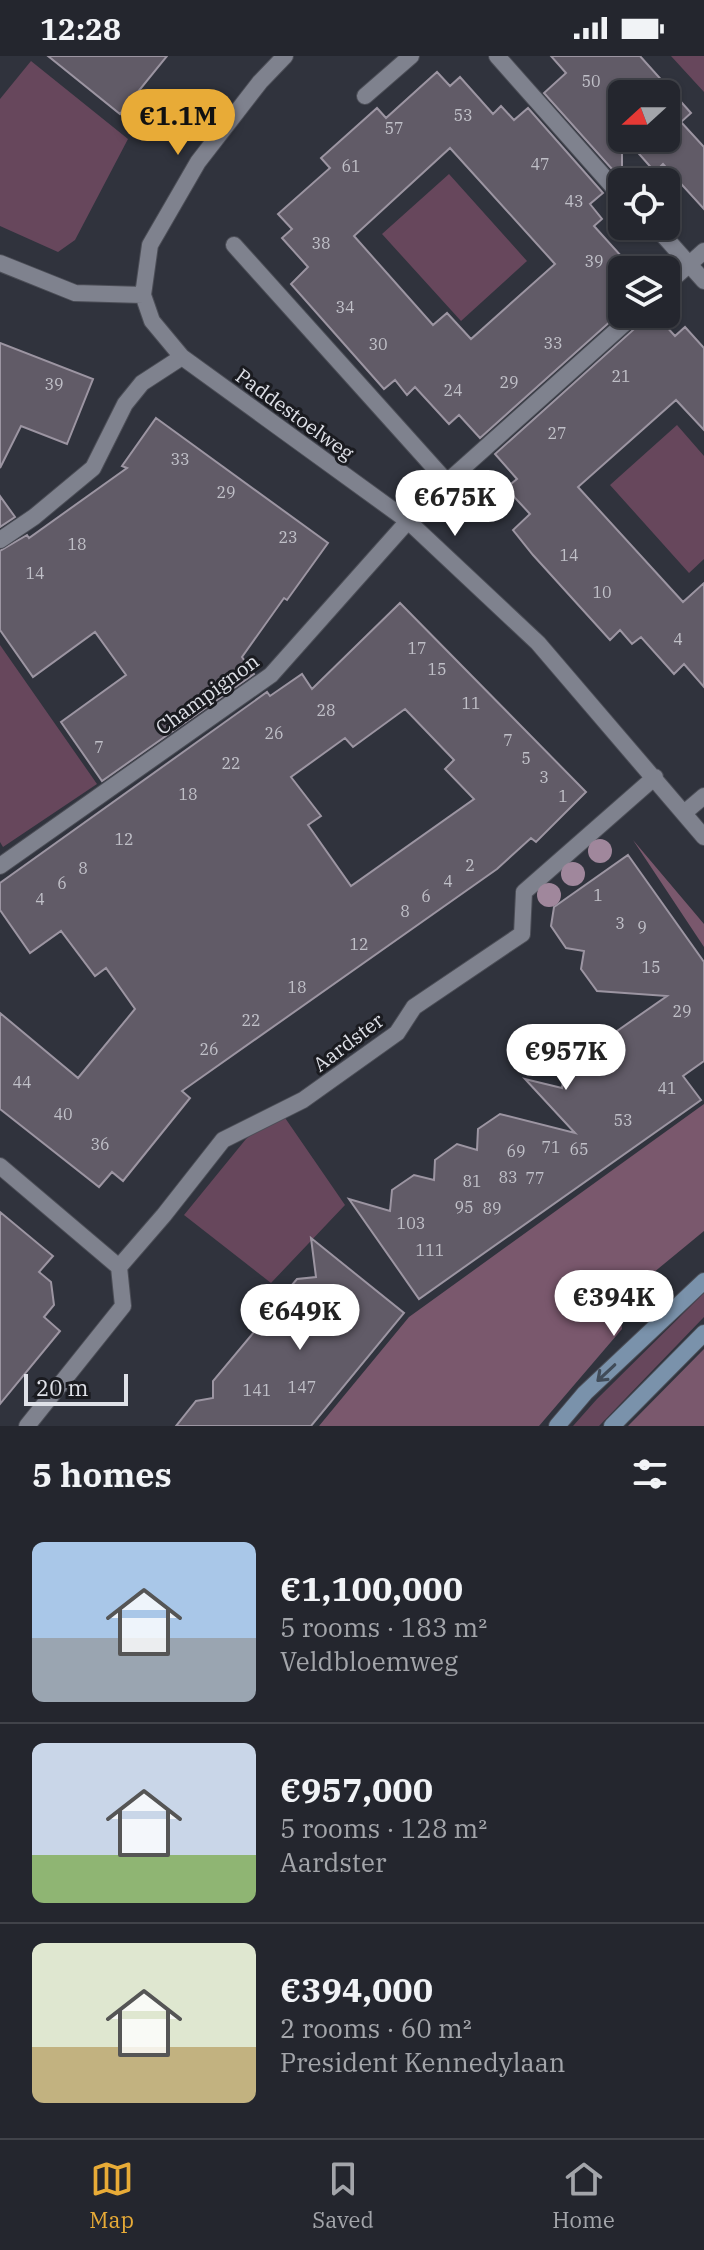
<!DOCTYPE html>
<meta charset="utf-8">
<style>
:root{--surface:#24262e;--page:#2c2e36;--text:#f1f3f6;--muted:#a3a5aa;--line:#41434a;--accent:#e8ab37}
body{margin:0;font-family:"IBM Plex Serif",serif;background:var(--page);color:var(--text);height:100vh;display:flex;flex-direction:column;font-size:30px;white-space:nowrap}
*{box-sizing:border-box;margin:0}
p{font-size:26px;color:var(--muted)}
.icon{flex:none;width:44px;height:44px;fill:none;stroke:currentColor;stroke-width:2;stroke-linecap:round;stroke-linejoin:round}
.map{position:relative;height:1370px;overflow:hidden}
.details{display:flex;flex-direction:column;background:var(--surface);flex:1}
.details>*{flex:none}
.needle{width:52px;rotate:249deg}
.buttons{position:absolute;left:608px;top:24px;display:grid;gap:16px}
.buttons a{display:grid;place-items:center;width:72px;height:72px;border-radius:12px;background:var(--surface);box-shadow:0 2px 6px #0004,0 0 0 2px var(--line);font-size:40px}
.scale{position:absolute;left:24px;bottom:20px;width:104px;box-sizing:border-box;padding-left:8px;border:4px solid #dfe1e8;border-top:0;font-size:22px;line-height:28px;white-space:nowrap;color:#dfe1e8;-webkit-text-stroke:6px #1a1b20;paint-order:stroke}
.price{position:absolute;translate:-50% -68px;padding:0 18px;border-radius:28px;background:#fff;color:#222;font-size:26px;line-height:52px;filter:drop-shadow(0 2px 4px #0008)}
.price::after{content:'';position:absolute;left:50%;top:48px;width:24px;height:18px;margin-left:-12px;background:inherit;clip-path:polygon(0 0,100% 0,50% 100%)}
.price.current{background:var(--accent);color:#111}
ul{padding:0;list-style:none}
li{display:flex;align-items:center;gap:24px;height:200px;padding:0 32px}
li+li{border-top:2px solid var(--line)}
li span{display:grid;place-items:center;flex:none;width:224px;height:160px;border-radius:12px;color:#555}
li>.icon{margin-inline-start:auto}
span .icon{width:96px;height:96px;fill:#fffc;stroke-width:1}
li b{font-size:34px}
h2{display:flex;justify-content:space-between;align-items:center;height:96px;padding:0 32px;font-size:34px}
.status{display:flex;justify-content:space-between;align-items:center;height:56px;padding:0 40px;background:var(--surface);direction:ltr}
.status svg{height:22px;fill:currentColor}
.tabs{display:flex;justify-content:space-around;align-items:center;height:112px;border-top:2px solid var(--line);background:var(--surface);font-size:22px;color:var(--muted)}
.tabs a{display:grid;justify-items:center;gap:4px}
.tabs .current{color:var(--accent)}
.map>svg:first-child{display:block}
.green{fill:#67475c}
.forest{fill:#7a586d}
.building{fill:#615b67;stroke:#9c95a2;stroke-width:2;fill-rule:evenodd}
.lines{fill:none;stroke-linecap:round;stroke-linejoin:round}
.street-casing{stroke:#4c4e57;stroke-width:18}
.secondary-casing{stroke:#4c4e57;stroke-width:18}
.street{stroke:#7f828e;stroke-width:16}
.secondary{stroke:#7a92ab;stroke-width:16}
.tree{fill:#a0879c}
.oneway{stroke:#404b58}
.labels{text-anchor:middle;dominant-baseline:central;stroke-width:6;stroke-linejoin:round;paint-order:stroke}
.number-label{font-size:16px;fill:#c0c0c8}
.street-label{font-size:20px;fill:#dfe1e8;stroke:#1a1b20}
</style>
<div class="status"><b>12:28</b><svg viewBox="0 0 49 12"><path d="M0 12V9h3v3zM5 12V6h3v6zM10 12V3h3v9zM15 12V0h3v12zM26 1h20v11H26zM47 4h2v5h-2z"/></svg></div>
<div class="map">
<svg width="704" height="1370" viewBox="0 0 704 1370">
<rect width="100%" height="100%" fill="#30333d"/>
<path class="green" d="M671 0H704V36Z
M31 5 128 83 75 184 58 196 0 170V43Z
M449 118 527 205 461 265 382 178Z
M677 369 704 400V503L689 517 610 429Z
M0 589 97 728 3 791 0 786Z
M281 1056 345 1149 271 1227 184 1159 246 1083Z
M704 1237V1261L599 1370H573L597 1343Z"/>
<path class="forest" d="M633 784 704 868V891Z
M704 1048V1175L619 1245 622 1273 539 1370H319L409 1261Z
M704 1293V1370H628Z"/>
<path class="building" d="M48 0H167L120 58Z
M551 0H640L691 57 681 66 704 91V153L663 108 655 116 625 82H666V38H622V120L620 122 544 37 566 17Z
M437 16 450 30 460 21 493 58 501 50 514 64 528 52 603 137 590 148 602 163 594 170 622 201V255L480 382 459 359 449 368 415 331 407 339 395 324 384 333 291 228 308 211 282 182 292 173 278 158 330 112 321 102 377 52 386 62ZM450 92 555 208 471 283 447 257 433 269 354 180Z
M646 258H655L675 280 685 271 704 292V374L676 344 578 431 683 546 704 527V631L684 608 674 618 641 581 632 588 620 574 610 584 533 499 513 474 530 458 506 432 517 423 495 398 642 266Z
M0 287 93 323 67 388 21 370 0 412Z
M156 362 328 487 287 544 284 542 242 601 254 618 102 725 61 666 126 619 95 576 33 621 0 574V495L27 479 29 482 127 412 122 410Z
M0 440 15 461 0 471Z
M400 547 586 736 536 786 531 782 497 813 182 1035 190 1042 123 1125 112 1116 99 1131 0 1053V957L78 1022 135 953 106 912 95 920 61 875 30 897 0 854V827L267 636 270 640 302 618 312 633ZM405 653 454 704 445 713 474 743 351 830 308 769 321 760 291 721 345 682 353 691Z
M628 799 704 906V1005L683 1020 701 1044 419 1243 349 1143 390 1155 392 1134 414 1119 434 1124 435 1104 457 1088 477 1094 478 1073 500 1058 575 1077 525 1023 562 1032 565 1013 586 997 606 1003 607 982 667 940 597 935 581 913 584 895 566 892 551 870 554 851Z
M0 1156 53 1200 39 1216 51 1226 54 1249 44 1261 60 1275 0 1348Z
M311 1182 404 1257 311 1370H176L196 1345 213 1342V1325L264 1264 282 1262 280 1243 297 1223 316 1221Z"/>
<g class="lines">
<defs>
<path id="street" d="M285 0 260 26 198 106 150 189 143 239 152 265 182 301 408 465 538 587 704 781
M497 0 622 141
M365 40 411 0
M655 170 704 225
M234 189 447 426
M0 207 75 237 143 239
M666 229 704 195
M0 484 34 461 93 412 125 348 142 327 182 301
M684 757 704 740
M0 810 271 619 408 465 447 426 635 258
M0 1110 119 1211 123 1250 27 1370
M119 1211 164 1159 223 1084 303 1044 397 977 414 951 522 878 524 836 655 721"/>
<path id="secondary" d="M557 1370 585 1337 704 1225
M612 1370 704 1277"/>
</defs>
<use href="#street" class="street-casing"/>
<use href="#secondary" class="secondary-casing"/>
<use href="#street" class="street"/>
<use href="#secondary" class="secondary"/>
</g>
<g class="tree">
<circle cx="600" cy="795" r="12"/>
<circle cx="573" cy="818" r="12"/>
<circle cx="549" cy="839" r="12"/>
</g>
<defs><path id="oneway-shaft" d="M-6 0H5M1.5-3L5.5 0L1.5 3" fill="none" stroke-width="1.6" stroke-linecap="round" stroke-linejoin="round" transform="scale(2)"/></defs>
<use class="oneway" href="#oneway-shaft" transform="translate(606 1317) rotate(137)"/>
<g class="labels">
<g class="number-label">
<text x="591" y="25">50</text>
<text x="463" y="59">53</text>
<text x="394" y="72">57</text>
<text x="540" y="108">47</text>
<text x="351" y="110">61</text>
<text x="574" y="145">43</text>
<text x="321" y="187">38</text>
<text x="594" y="205">39</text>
<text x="345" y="251">34</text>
<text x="553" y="287">33</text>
<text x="378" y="288">30</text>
<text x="621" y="320">21</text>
<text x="509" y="326">29</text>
<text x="54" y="328">39</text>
<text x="453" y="334">24</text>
<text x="557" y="377">27</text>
<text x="180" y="403">33</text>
<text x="226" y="436">29</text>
<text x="288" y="481">23</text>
<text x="77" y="488">18</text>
<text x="569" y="499">14</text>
<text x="35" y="517">14</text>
<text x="602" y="536">10</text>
<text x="678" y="583">4</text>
<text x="417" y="592">17</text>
<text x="437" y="613">15</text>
<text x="471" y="647">11</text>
<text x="326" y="654">28</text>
<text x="274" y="677">26</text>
<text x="508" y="684">7</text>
<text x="99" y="691">7</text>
<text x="526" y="702">5</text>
<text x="231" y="707">22</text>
<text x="544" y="721">3</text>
<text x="188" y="738">18</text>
<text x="563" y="740">1</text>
<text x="124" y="783">12</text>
<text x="470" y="809">2</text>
<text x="83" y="812">8</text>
<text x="448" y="825">4</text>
<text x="62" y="827">6</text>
<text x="598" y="839">1</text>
<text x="426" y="840">6</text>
<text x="40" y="843">4</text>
<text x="405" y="855">8</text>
<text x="620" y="867">3</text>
<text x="642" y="871">9</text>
<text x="359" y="888">12</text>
<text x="651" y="911">15</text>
<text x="297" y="931">18</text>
<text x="682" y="955">29</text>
<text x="251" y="964">22</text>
<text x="209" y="993">26</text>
<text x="22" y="1026">44</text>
<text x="667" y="1032">41</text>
<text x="63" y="1058">40</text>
<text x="623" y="1064">53</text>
<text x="100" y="1088">36</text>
<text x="551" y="1091">71</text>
<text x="579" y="1093">65</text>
<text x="516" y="1095">69</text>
<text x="508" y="1121">83</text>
<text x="535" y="1122">77</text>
<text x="472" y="1125">81</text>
<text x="464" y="1151">95</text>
<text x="492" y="1152">89</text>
<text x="411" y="1167">103</text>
<text x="430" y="1194">111</text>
<text x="302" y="1331">147</text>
<text x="257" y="1334">141</text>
</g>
<g class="street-label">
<text transform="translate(295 358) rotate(36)">Paddestoelweg</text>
<text transform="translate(207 638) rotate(-36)">Champignon</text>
<text transform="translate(348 986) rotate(-37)">Aardster</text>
</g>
</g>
</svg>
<div class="buttons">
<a><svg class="needle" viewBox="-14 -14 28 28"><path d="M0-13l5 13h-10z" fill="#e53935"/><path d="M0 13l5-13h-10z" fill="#a3a5aa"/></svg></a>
<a><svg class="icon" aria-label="locate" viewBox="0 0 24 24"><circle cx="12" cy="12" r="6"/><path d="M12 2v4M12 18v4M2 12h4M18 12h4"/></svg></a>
<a><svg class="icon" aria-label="layers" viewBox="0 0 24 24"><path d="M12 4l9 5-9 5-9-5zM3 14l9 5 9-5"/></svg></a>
</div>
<div class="scale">20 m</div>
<b class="price current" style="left:178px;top:101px">€1.1M</b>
<b class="price" style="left:455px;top:482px">€675K</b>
<b class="price" style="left:566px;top:1036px">€957K</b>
<b class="price" style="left:614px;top:1282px">€394K</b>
<b class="price" style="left:300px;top:1296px">€649K</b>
</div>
<section class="details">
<h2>5 homes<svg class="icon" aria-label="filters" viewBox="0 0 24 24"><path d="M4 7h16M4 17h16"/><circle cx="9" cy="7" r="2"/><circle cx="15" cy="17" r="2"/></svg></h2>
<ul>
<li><span style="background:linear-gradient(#a9c7e8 60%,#9aa5b1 0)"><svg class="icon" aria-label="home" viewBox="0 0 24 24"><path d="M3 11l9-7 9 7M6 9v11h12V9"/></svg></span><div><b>€1,100,000</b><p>5 rooms · 183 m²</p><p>Veldbloemweg</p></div></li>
<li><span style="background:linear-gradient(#c9d6e8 70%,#8fb573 0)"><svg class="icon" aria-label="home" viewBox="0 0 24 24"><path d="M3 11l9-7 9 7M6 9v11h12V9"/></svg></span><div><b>€957,000</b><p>5 rooms · 128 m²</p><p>Aardster</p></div></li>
<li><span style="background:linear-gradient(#dfe7d0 65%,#c2b280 0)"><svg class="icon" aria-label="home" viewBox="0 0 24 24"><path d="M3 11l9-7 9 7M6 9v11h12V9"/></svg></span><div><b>€394,000</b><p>2 rooms · 60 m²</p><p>President Kennedylaan</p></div></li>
</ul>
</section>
<nav class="tabs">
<a class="current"><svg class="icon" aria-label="map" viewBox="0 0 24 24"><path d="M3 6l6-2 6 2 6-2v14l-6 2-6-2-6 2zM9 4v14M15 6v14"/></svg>Map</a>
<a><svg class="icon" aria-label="saved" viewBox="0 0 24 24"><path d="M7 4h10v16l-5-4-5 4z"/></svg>Saved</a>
<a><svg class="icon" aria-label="home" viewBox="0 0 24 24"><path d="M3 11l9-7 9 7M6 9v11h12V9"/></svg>Home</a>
</nav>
